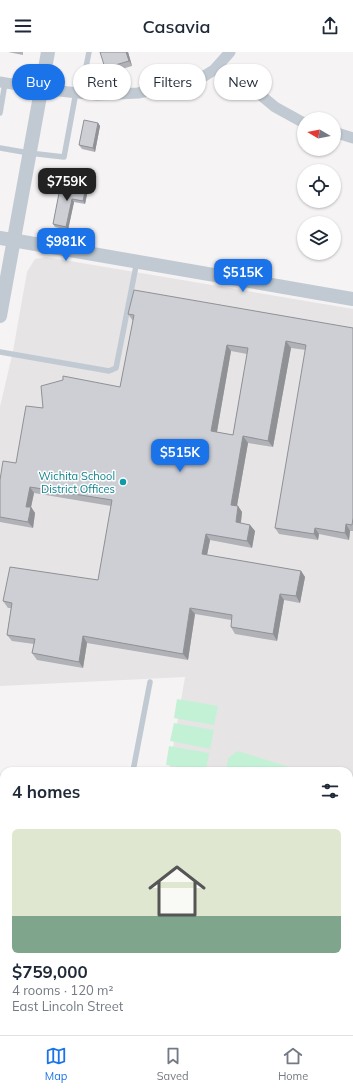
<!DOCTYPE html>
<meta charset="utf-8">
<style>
:root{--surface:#fff;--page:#f2f2f3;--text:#1f2937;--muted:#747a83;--line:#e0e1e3;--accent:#1a73e8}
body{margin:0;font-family:Mulish,sans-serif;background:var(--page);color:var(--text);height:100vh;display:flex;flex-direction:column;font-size:15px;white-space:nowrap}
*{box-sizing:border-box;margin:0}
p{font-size:13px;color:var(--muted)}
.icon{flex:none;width:22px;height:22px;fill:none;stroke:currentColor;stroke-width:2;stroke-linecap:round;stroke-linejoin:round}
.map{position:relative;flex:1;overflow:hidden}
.sheet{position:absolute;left:0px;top:715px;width:353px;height:268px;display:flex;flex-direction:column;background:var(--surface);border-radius:12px 12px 0 0;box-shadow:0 1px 3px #0004}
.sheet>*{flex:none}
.hud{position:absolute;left:12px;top:12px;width:329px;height:36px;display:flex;gap:8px}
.needle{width:26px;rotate:280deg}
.controls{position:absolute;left:297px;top:60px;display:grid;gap:8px}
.controls a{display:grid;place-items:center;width:44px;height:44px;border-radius:50%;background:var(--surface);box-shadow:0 1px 3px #0004;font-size:20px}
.price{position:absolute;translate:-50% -34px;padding:0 9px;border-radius:8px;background:var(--accent);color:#fff;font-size:13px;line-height:26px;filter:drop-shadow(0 1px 2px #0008)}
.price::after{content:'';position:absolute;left:50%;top:24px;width:12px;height:9px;margin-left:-6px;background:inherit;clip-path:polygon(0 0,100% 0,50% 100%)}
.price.active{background:#222;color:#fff}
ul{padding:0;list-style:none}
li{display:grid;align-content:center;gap:8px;height:212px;padding:0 12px}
li span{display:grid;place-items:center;height:124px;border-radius:6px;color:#555}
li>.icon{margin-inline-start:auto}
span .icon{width:72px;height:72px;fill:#fffc;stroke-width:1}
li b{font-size:17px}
h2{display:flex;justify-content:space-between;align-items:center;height:48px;padding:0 12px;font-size:17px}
.tag{padding:0 14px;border-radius:18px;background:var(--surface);box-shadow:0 1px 3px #0004;font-size:14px;line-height:36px}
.tag.active{background:var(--accent);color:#fff}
header{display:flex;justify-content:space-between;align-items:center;height:52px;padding:0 12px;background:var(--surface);font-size:18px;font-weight:600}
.menu{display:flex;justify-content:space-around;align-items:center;height:56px;border-top:1px solid var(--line);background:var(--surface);font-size:11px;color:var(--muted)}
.menu a{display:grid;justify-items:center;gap:2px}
.menu .active{color:var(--accent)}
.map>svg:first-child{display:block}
.education{fill:#e6e4e5}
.green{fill:#c3f1d5}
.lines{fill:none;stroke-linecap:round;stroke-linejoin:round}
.service{stroke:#c1cad2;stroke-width:5.5}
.minor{stroke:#c1cad2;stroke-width:11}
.tertiary{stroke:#c1cad2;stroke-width:14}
.wall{fill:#b0b2b7;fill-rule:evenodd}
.shaded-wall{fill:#909195}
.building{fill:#cdcfd5;stroke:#909195;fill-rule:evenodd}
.culture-dot{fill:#0f9aa8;stroke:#fff;stroke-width:1.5}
.labels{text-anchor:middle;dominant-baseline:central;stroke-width:3;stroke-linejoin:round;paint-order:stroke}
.culture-label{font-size:11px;fill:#0d838f;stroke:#fff;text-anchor:end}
</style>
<header><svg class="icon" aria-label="menu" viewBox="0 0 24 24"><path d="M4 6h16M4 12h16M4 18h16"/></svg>Casavia<svg class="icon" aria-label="share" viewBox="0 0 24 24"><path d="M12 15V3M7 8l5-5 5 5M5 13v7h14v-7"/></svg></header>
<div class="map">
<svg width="353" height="983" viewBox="0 0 353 983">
<rect width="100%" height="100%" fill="#f5f3f3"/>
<path class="education" d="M46 205 353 257V935H349V719H169L185 625 0 634V355L13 299 27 220 35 207Z"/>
<path class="green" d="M177 647 218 654 214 673 174 666Z
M174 671 214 678 210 697 170 689Z
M169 694 209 701 206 719 166 713Z
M238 699 292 716V719H226L228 706Z"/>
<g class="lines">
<path class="service" d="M0 61 5 31
M0 96 29 101 64 105 76 40 85 20 89 0
M0 300 109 319 116 316 137 209
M133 719 150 630
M0 962H4
M103 979 126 983"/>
<path class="minor" d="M214 18 240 26 275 55 304 71
M0 30 41 37 97 43 138 41 163 36 201 26 214 18 230 0
M334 80 353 86
M0 883 4 884
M349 945 353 946
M268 983 269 979"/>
<path class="tertiary" d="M0 186 353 247
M0 264 48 0"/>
</g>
<path class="wall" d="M8 0H23V3Z
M128 0 132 14 108 21 105 16Z
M98 71 100 74 95 100 82 97 79 93Z
M61 131 86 135 88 138 85 152 74 150 68 178 55 175 53 172Z
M128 262 353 276V479H350L349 488 319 482 318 488 279 482 275 476 306 298 291 296 273 395 248 391 237 454H238L242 460 241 471 250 473 255 479 252 496 210 488 207 503 301 519 305 525 300 551 284 548 277 589 235 582 231 575V568L195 562 188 608 87 591 83 616 37 608 32 601 34 592 12 589 7 583 11 556H8L3 549 98 528 111 454 34 441 31 455 35 461 33 476 0 470V428L16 411 43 356 120 335 133 269ZM231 299 247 302 233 383 217 380Z
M0 902 4 903V952H0Z
M164 979H208L207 983H182L164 980Z"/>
<path class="shaded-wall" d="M126 0H128L132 14 129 9Z
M98 71 100 74 95 100 93 96Z
M86 135 88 138 85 152 83 149Z
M72 147 74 150 68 178 66 175Z
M286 289 291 296 273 395 268 389Z
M227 293 231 299 216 385 211 379Z
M243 384 248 391 236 459 231 453Z
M30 435 34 441 31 455 35 461 33 476 28 470 26 455Z
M238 454 242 460 240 477 236 470Z
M346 472 350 479 349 488 345 481Z
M250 473 255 479 252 496 247 489Z
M315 476 319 482 318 488 314 482Z
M206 482 210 488 206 508 202 502Z
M301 519 305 525 300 551 296 544Z
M280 542 284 548 277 589 273 582Z
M190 556 195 562 188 608 183 602Z
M83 584 87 591 83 616 79 610Z
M9 979H14L16 983H8Z
M200 979H208L207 983H203Z
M234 979H241L240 983H233Z"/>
<path class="building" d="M100 0H126L129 9 105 16Z
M84 68 98 71 93 96 79 93Z
M61 131 86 135 83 149 72 147 66 175 53 172Z
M134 238 353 276V466L352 473 346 472 345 481 315 476 314 482 275 476 306 293 286 289 268 389 243 384 231 453 238 454 236 470 250 473 247 489 206 482 202 502 301 519 296 544 280 542 273 582 231 575 232 563 190 556 183 602 83 584 79 610 32 601 35 587 7 583 12 551 3 549 10 515 98 528 112 448 30 435 26 455H31L28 470 0 465V428L3 409 16 411 26 354 43 356 41 334 63 328V324L120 335 134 263 128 262ZM227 293 248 296 233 383 211 379Z
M0 902 4 903V945L0 944Z
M349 964 353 965V983H289L290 979H349Z
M0 972 4 973V979H9L8 983H0Z
M28 979H37L60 983H28Z
M219 979H234L233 983 218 982Z"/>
<circle class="culture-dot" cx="123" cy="430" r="4"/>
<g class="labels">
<g class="culture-label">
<text x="115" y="424">Wichita School<tspan x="115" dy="13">District Offices</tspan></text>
</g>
</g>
</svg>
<div class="controls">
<a><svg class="needle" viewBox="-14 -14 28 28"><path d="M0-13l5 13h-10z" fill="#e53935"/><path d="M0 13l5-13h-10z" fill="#747a83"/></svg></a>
<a><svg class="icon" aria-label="locate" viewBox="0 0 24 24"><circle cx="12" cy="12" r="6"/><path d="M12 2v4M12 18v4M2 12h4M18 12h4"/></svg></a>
<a><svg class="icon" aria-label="layers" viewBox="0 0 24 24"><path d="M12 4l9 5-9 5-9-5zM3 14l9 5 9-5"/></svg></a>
</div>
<b class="price active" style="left:67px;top:150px">$759K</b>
<b class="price" style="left:66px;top:210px">$981K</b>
<b class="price" style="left:243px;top:241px">$515K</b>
<b class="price" style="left:180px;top:421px">$515K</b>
<div class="hud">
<a class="tag active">Buy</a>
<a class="tag">Rent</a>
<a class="tag">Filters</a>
<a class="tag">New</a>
</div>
<section class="sheet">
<h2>4 homes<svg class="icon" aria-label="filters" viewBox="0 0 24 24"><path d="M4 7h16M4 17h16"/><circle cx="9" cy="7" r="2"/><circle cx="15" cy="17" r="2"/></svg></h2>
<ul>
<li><span style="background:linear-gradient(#dfe7d0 70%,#7fa58c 0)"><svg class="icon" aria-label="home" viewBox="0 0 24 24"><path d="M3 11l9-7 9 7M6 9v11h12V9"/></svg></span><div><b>$759,000</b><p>4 rooms · 120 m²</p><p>East Lincoln Street</p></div></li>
</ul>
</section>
</div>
<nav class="menu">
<a class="active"><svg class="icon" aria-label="map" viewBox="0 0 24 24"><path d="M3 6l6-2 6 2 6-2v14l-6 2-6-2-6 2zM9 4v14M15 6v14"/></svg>Map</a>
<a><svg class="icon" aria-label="saved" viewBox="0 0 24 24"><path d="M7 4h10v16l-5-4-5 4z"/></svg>Saved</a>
<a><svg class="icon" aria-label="home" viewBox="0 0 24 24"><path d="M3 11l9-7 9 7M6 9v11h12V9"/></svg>Home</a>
</nav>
